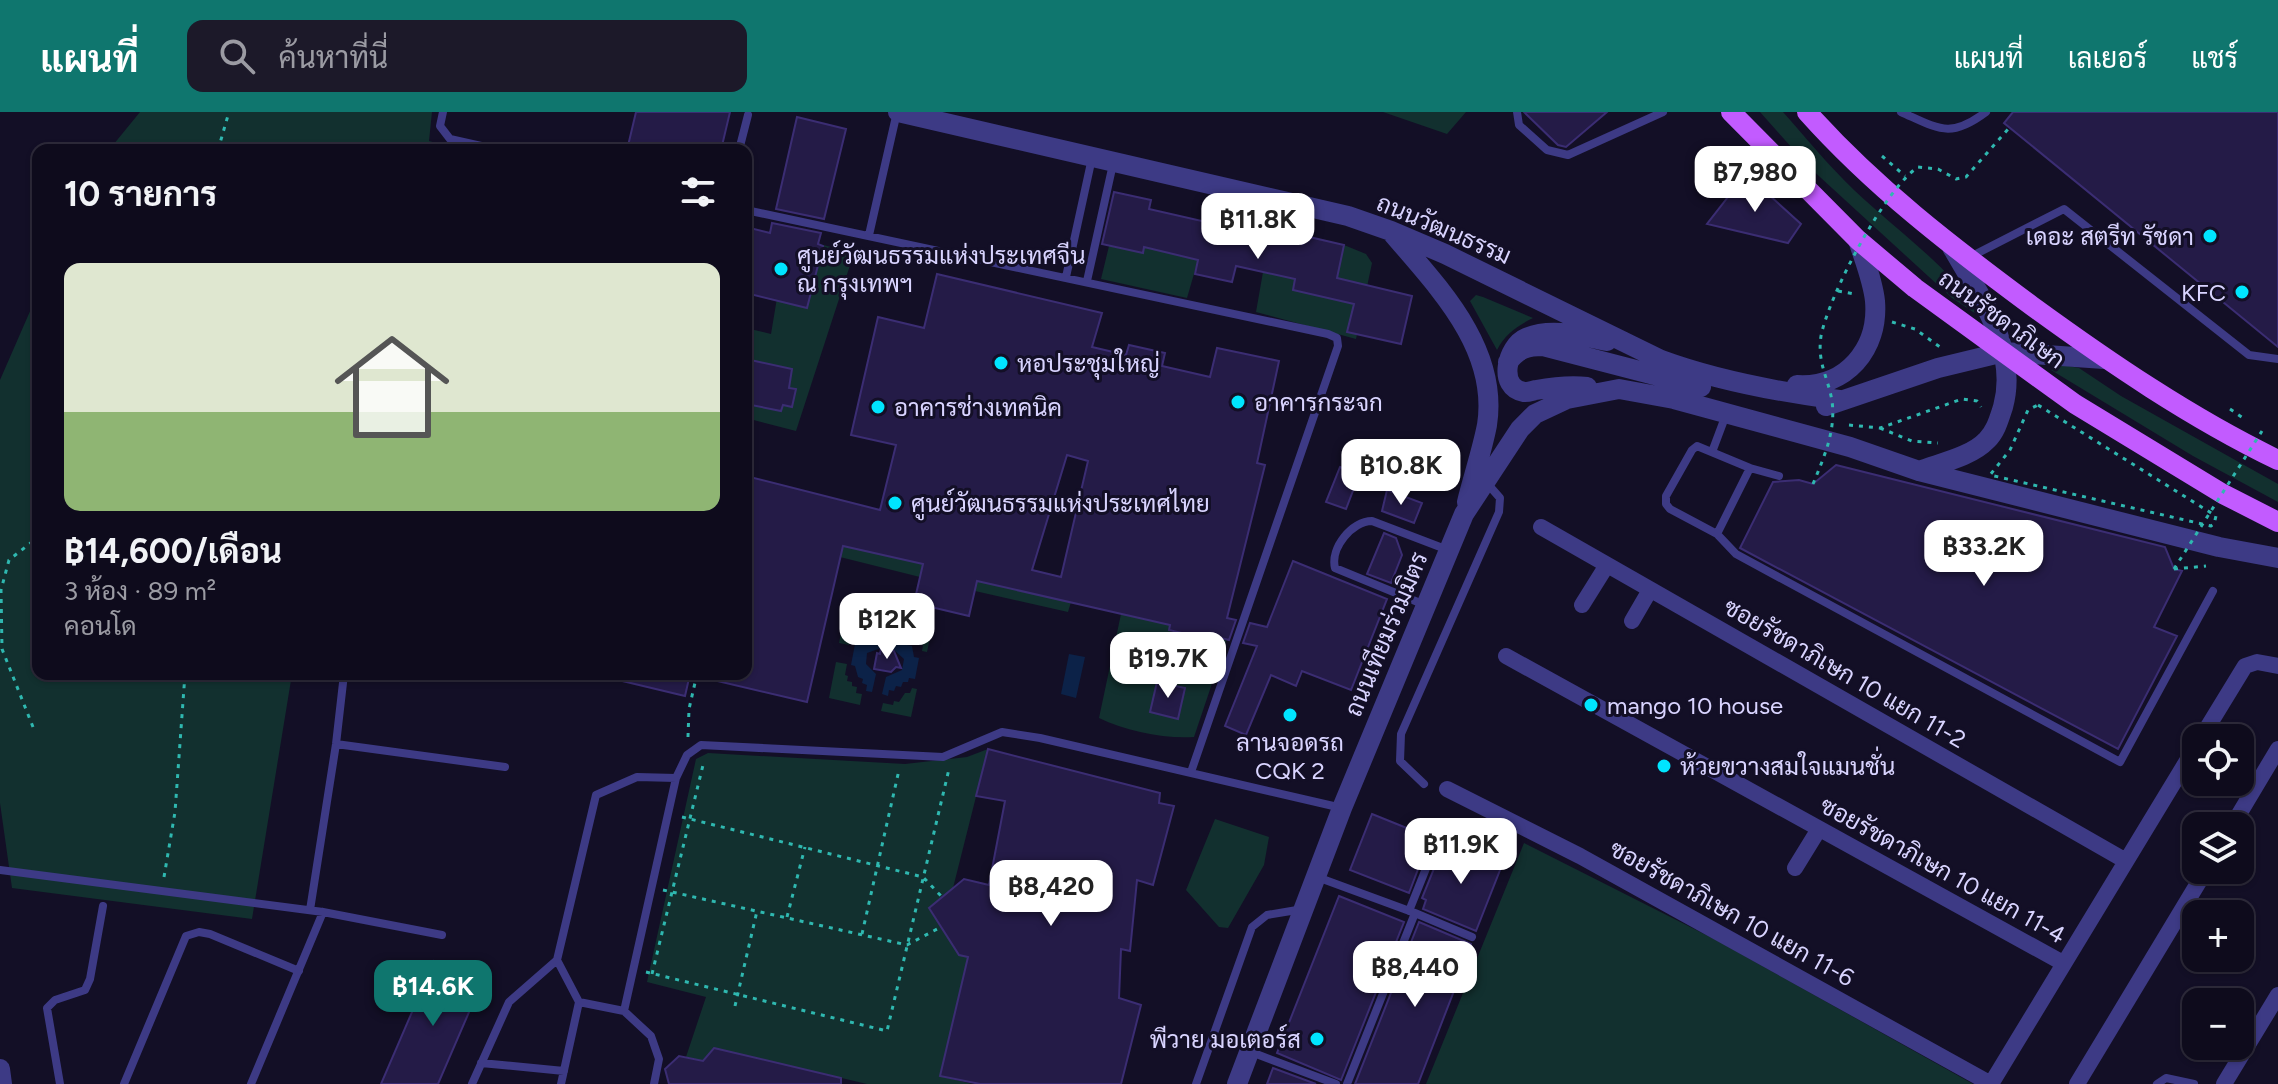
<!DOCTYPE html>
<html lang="th">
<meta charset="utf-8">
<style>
:root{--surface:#0e0b1c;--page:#1c1929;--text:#f1f3f6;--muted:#9b9ba3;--line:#2e2b3b;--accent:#0f766e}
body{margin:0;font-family:Figtree,Sarabun,sans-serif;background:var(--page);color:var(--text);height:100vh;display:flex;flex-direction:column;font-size:30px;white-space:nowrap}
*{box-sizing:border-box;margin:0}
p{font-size:26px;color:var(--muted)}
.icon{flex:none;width:44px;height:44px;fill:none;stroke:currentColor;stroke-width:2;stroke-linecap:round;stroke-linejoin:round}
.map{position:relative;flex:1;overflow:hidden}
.drawer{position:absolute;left:32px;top:32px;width:720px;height:536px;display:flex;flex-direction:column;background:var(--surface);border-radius:16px;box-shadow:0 2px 6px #0004,0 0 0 2px var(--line)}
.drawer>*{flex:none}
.controls{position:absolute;left:2182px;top:612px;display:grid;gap:16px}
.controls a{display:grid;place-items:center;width:72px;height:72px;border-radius:16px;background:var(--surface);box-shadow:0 2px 6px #0004,0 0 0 2px var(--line);font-size:40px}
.price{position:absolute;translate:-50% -68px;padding:0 18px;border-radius:16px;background:#fff;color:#222;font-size:26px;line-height:52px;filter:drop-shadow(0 2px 4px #0008)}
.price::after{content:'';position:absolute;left:50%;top:48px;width:24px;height:18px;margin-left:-12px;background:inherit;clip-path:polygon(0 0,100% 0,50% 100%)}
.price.selected{background:var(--accent);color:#fff}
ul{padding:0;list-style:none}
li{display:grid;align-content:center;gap:16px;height:424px;padding:0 32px}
li span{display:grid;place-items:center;height:248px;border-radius:16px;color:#555}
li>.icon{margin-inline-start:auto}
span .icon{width:144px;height:144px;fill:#fffc;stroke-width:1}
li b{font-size:34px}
h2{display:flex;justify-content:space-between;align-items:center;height:96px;padding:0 32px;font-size:34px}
header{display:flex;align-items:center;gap:48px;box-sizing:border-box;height:112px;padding:0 40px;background:var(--accent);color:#fff}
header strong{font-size:38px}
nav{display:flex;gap:44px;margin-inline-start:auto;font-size:28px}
.search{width:560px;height:72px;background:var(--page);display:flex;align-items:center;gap:20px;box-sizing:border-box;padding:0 28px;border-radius:16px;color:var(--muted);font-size:30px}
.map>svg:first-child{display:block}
.green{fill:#12302f}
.water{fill:#0c2248}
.building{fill:#241b47;stroke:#3b2d73;stroke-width:2;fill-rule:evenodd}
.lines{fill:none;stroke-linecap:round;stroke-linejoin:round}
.path{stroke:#2fb8b0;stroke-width:3;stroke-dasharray:4 6;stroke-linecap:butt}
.service{stroke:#3d3a85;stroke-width:8}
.minor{stroke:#3d3a85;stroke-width:16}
.tertiary{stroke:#3d3a85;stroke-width:20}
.primary{stroke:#c25bff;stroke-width:20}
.path-bridge{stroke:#2fb8b0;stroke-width:3;stroke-dasharray:4 6;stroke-linecap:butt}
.poi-dot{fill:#00e5ff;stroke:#130f26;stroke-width:3}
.labels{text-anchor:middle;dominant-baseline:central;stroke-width:6;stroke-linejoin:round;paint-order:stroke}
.street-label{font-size:24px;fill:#d9d4ff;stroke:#130f26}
.poi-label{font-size:24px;fill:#d9d4ff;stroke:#130f26;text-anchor:start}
</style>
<header>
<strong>แผนที่</strong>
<div class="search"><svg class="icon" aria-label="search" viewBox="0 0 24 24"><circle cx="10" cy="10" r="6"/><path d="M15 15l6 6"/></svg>ค้นหาที่นี่</div>
<nav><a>แผนที่</a><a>เลเยอร์</a><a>แชร์</a></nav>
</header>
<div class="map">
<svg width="2278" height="972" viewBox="0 0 2278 972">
<rect width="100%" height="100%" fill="#130f26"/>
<path class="green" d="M140 0H432L429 29 463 38H109Z
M1383 0H1466L1447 22Z
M1760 0H1783C1806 26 1829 54 1854 78 1896 118 1944 150 1978 199L1976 202 1952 186 1809 55Z
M808 129 854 141 796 319 746 306V216L771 222 777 186Z
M1344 133 1366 142 1372 151 1356 227 1256 200 1263 160 1295 167 1293 178 1332 186Z
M1109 134 1143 141 1144 135 1198 148 1187 186 1101 167Z
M38 181V562H292L252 807 12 776 0 691V268Z
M1476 183 1483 185 1533 206C1517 214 1505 222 1497 238L1470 189Z
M2062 253 2079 256 2121 284 2278 372V390L2193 344 2051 258Z
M844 434 923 452 920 465 840 445Z
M977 469 1071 490 1068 500 975 479Z
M846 494 877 501 874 511 869 510 867 516 863 515 862 518H856L855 523 851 522 849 533 839 531Z
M1121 502 1170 513 1169 519 1202 526 1204 522 1227 527 1194 625C1164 627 1126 619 1099 606Z
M904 506 933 512 927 540 922 539 923 533 918 532 916 521 911 520V516L902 514Z
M836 550 847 552 845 563 848 564 847 569 852 570V574L857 575 856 581 862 582 860 593 829 586Z
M912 576 917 577 911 605 881 599 883 591 893 593 894 589 899 590 905 581H910Z
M988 637 953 776 929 796 959 843 968 845 940 964 972 972H867L714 936 703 949 686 945 706 885 647 870 696 647 708 641 905 652 967 645Z
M1215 707 1269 725 1264 753 1228 816 1219 815 1186 778Z
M1524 731 1714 827 1973 972H1426Z"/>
<path class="water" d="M882 516 888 517 884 535 867 541 866 552 876 562 872 580 866 579 867 573 862 571 863 567 858 565 855 554 851 553 855 532 861 533 862 528 868 529 869 524 874 526 876 520 881 521Z
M897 519 904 520 903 526 908 527 907 533 912 534 914 545 919 546 915 567 909 566 908 570H903L901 575 896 574 894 579 889 578 888 584 882 582 886 565 902 558 904 547 893 537Z
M1069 542 1085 545 1076 586 1061 582Z"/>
<path class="building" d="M636 0H730L721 38H627Z
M1524 0H1607L1566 35 1558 33Z
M2013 0H2278V235L2004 11Z
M797 5 846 17 824 107 776 97Z
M1746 62 1801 112 1788 131 1707 112Z
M1114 80 1151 88 1149 97 1303 132 1305 124 1344 133 1337 166 1412 184 1401 232 1347 220 1354 192 1293 178 1295 167 1236 154 1232 170 1195 162 1198 148 1144 135 1143 141 1102 132Z
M772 111 821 121 818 132 823 134 807 196 746 181V115L770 121Z
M937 162 1102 201 1092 235 1126 243 1129 233 1165 241 1162 254 1210 265 1217 236 1279 249 1257 351 1265 353 1227 506 1236 508 1229 528 1204 522 1203 526 1169 518 1170 513 977 469 969 504 914 491 923 452 843 434 807 590 713 568V562H746V364L880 398 896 333 851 323 878 205 924 216ZM1067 343 1088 349 1061 465 1032 458Z
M746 247 792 257 789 276 796 277 792 295 783 293 781 299 746 292Z
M1836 353 2165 435 2174 457 2182 459 2154 515 2177 524 2118 637 1740 436 1773 370 1799 368 1813 372Z
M1340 355 1359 363 1346 397 1326 390Z
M1387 378 1422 391 1414 411 1382 399Z
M1384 421 1396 426 1402 443 1391 471 1367 462Z
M1293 449 1387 487 1351 578 1302 559 1296 574 1271 563 1246 623 1225 614 1257 534 1243 531 1250 511 1267 515Z
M881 536 894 539 901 556 896 555 891 560 874 557 877 541 880 542Z
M619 562H690L685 584 618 568Z
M1157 570 1185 576 1178 607 1150 600Z
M988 637 1160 681 1159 691 1174 694 1153 773 1137 768 1130 839 1121 837 1119 886 1141 893 1121 972H980L940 964 968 845 959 843 929 796 964 767 989 773 1005 689 976 684Z
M1372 702 1434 727 1428 731 1409 781 1350 758Z
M1440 729 1502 753 1476 819 1423 797 1426 788 1422 786 1442 737Z
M1339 784 1404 810 1341 968 1277 941Z
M1419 810 1471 832V835L1418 972H1355Z
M434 849 482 870 438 972H381Z
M714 936 841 966V972H669L665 957 679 944 703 949Z
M1273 956 1316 972H1267Z"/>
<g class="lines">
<path class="path" d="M218 38 229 0
M1882 44 1905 64
M1838 179 1854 182
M1892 210 1915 217 1940 235
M2038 293 2216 404 2214 412 2211 414 1990 363 2010 338 2028 298Z
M2230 297 2246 308
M1849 313 1880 316 1962 287 1977 289 1981 295
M1880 316 1912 329 1938 331
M746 359 750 341
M2174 457 2206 454
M33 615 2 537 1 478 9 448 38 425
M688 625 689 597 697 562
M682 705 923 765 942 785
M164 765 175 700 185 562
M663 778 907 833 941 815
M787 805 805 735
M862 822 899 658
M646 860 887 919 949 657
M652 862 704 649
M735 894 757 799"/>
<path class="service" d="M443 0 440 14 450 27 499 38
M1517 0 1519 13 1547 38 1568 43 1663 0
M1901 0C1939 17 1950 27 1986 0
M739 38 748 3
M746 98 1328 222 1337 226 1338 234 1191 660
M869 123 897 0
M1968 146 2064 97 2249 243 2278 247
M1066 165 1092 46
M1087 169 1113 52
M1712 340 1727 300
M1750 356 1779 364
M1717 422 1750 356 1697 334 1692 338 1666 384V392L1670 397 1717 422 1736 442 2120 650 2213 479
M1425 493 1335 456C1330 436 1352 409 1372 409L1448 438
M336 632 505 655
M1424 672 1400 649 1401 622 1499 400 1500 386 1486 370
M0 758 323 800 442 823
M1317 765 1415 801 1347 972
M310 798 336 632 344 562
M1409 799 1435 734
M1415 801 1472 825
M579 890 624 899 651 924 659 947 654 972
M624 899 676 666
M1251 940 1336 972
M481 951 564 959
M60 972 47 896 55 888 85 878 90 867 103 794
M124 972 186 824 199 820 210 822 299 859
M251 972 323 800
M472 972 509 890 557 848
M561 972 579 890 557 848 596 683 637 665 676 666 687 643 701 633 943 645 1002 620 1040 626 1342 696
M1196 972 1252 815 1267 803 1303 797
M2157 972 2166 966 2194 972"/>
<path class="minor" d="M1541 415 2126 749
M1582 493 1607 453
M1632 509 1650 478
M1506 544 2063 851
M2201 626 2245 554 2257 550 2278 554
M1447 677 1580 744 1991 972
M2232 714 2278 637
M1795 756 1819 717
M1991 972 2196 634
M2077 972 2206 758
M2224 972 2278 883"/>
<path class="tertiary" d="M898 0 1348 104 1391 119 1445 142 1661 248C1718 269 1779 280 1839 288
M1393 122C1438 175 1499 236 1487 313 1482 339 1473 365 1467 390
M1508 250C1518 237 1527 234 1543 234L1701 275
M1797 273C1846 276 1879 237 1875 189 1873 169 1864 147 1858 128
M1587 275C1570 273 1553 275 1536 278 1534 278 1527 281 1524 280 1497 276 1507 234 1526 226 1551 215 1582 224 1607 229
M1826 294 1938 256 2004 240 2104 247
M1919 359C1940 351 1971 345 1987 328 1996 319 1999 307 2003 295 2019 237 1979 183 1952 135
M0 957 2 972
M1237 972 1342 696 1464 402 1520 317 1535 302 1567 287 1619 277 1674 287 1850 335 1919 359 2219 435 2278 446"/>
<path class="primary" d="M1731 0 1858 128 1915 176 2075 292 2223 382 2278 410
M1807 0C1874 75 1951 134 2032 194 2109 250 2191 306 2278 348"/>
<path class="path-bridge" d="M1813 372C1824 345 1836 319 1832 289 1828 265 1817 251 1821 224 1829 183 1884 78 1918 55L1938 57 1956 67 1966 65 2010 15
M2174 457 2262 319"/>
</g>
<g class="poi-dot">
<circle cx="2210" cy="124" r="8"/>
<circle cx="781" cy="157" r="8"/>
<circle cx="2242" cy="180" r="8"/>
<circle cx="1001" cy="251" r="8"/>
<circle cx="1238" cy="290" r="8"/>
<circle cx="878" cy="295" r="8"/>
<circle cx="895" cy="391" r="8"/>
<circle cx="1591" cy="593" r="8"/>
<circle cx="1290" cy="603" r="8"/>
<circle cx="1664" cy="654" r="8"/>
<circle cx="1317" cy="927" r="8"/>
</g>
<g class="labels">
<g class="street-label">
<text transform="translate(1444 117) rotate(23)">ถนนวัฒนธรรม</text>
<text transform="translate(2002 207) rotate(36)">ถนนรัชดาภิเษก</text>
<text transform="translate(1386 522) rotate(-67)">ถนนเทียมร่วมมิตร</text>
<text transform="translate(1845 561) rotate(30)">ซอยรัชดาภิเษก 10 แยก 11-2</text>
<text transform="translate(1943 758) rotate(29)">ซอยรัชดาภิเษก 10 แยก 11-4</text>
<text transform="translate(1732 801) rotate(29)">ซอยรัชดาภิเษก 10 แยก 11-6</text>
</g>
<g class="poi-label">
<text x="2194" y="124" text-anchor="end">เดอะ สตรีท รัชดา</text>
<text x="797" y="143">ศูนย์วัฒนธรรมแห่งประเทศจีน<tspan x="797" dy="28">ณ กรุงเทพฯ</tspan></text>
<text x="2226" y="180" text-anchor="end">KFC</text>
<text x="1017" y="251">หอประชุมใหญ่</text>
<text x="1254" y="290">อาคารกระจก</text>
<text x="894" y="295">อาคารช่างเทคนิค</text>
<text x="911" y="391">ศูนย์วัฒนธรรมแห่งประเทศไทย</text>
<text x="1607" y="593">mango 10 house</text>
<text x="1290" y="630" text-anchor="middle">ลานจอดรถ<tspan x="1290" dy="28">CQK 2</tspan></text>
<text x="1680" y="654">ห้วยขวางสมใจแมนชั่น</text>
<text x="1301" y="927" text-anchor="end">พีวาย มอเตอร์ส</text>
</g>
</g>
</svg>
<div class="controls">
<a><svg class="icon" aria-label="locate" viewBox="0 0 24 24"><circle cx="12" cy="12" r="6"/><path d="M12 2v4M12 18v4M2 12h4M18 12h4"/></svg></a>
<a><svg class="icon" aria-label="layers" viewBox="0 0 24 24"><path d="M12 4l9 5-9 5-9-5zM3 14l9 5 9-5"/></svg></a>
<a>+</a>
<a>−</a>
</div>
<b class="price" style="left:1755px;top:102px">฿7,980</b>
<b class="price" style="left:1258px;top:149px">฿11.8K</b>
<b class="price" style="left:1401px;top:395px">฿10.8K</b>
<b class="price" style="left:1984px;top:476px">฿33.2K</b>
<b class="price" style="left:887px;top:549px">฿12K</b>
<b class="price" style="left:1168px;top:588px">฿19.7K</b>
<b class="price" style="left:1461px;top:774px">฿11.9K</b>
<b class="price" style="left:1051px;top:816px">฿8,420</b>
<b class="price" style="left:1415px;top:897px">฿8,440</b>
<b class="price selected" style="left:433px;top:916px">฿14.6K</b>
<section class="drawer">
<h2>10 รายการ<svg class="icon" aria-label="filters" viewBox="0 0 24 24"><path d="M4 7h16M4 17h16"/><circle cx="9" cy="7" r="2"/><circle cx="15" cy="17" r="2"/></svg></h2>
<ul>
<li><span style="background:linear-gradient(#dfe7d0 60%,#8fb573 0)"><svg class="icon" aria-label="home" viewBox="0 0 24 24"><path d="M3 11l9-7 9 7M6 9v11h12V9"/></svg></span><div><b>฿14,600/เดือน</b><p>3 ห้อง · 89 m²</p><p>คอนโด</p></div></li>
</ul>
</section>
</div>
